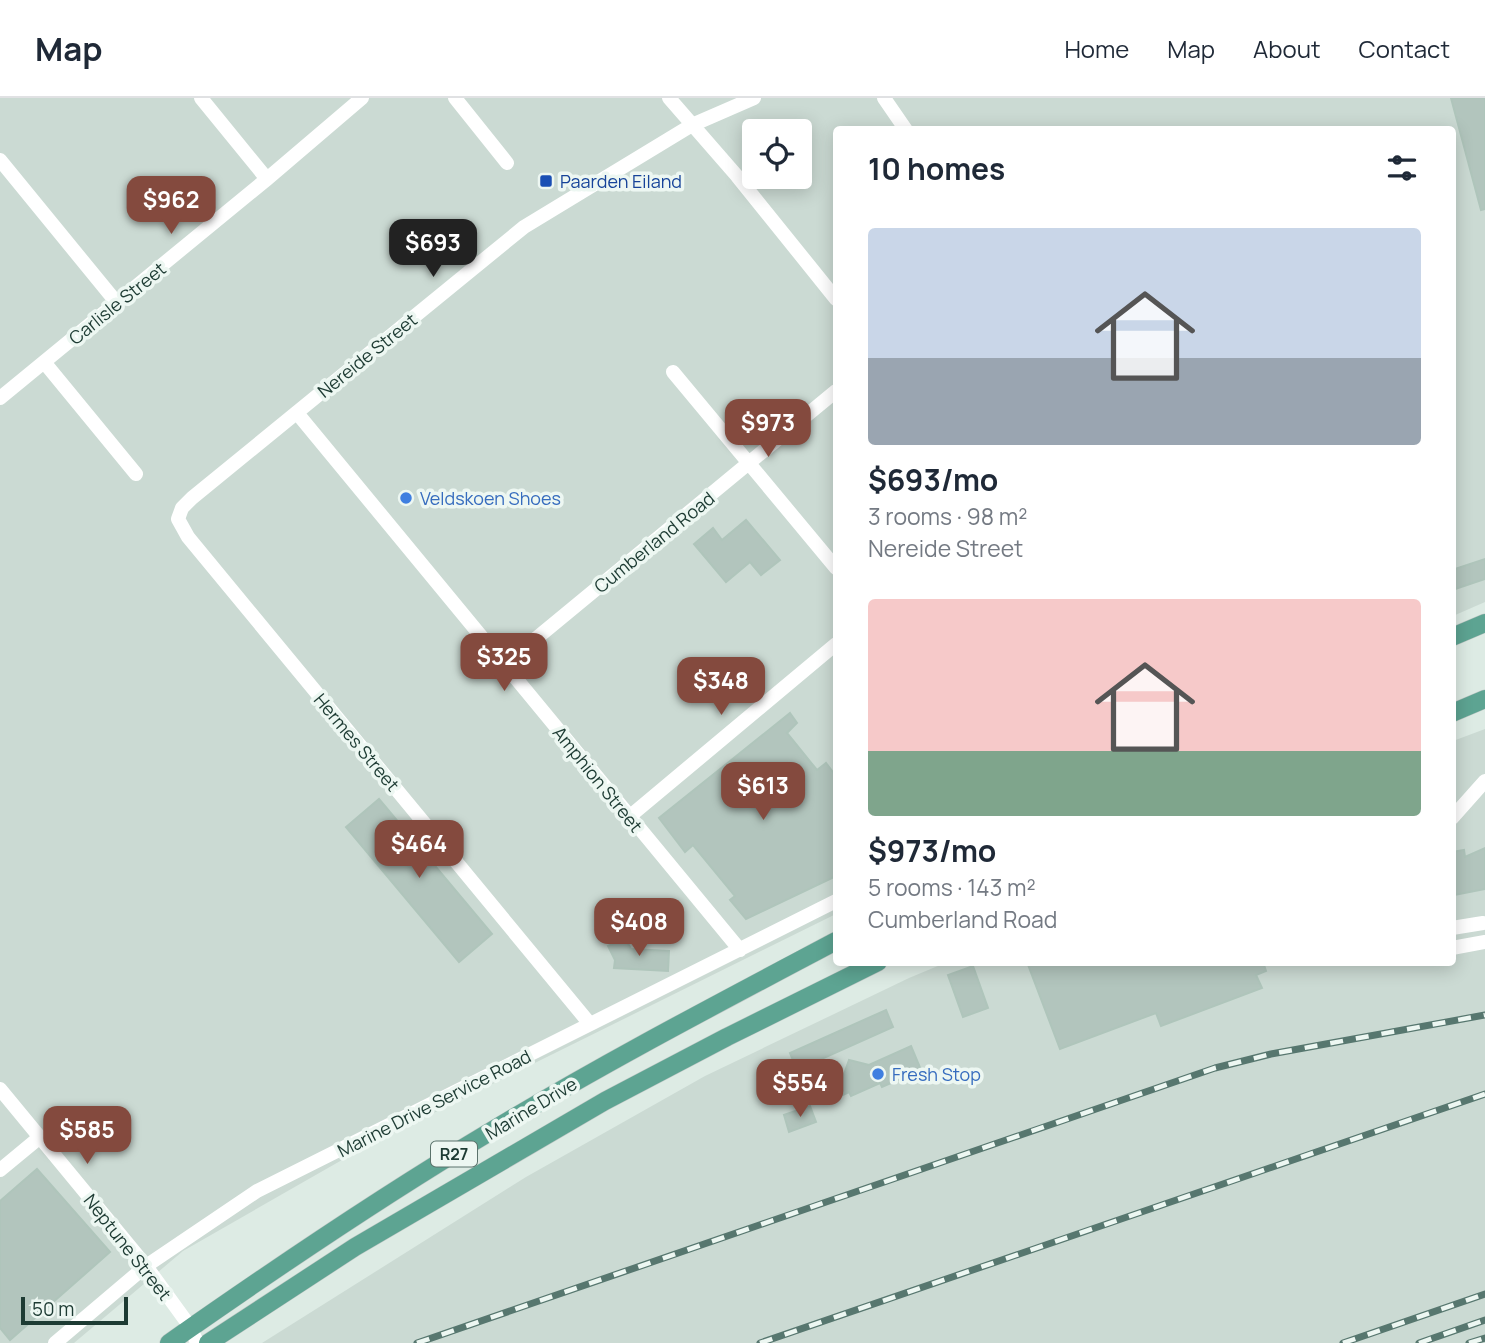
<!DOCTYPE html>
<meta charset="utf-8">
<style>
:root{--surface:#fff;--page:#f6f6f7;--text:#1f2937;--muted:#747a83;--line:#e0e1e3;--accent:#844a3e}
body{margin:0;font-family:Manrope,sans-serif;background:var(--page);color:var(--text);height:100vh;display:flex;flex-direction:column;font-size:26px;white-space:nowrap}
*{box-sizing:border-box;margin:0}
p{font-size:23px;color:var(--muted)}
.icon{flex:none;width:38px;height:38px;fill:none;stroke:currentColor;stroke-width:2;stroke-linecap:round;stroke-linejoin:round}
.map{position:relative;flex:1;overflow:hidden}
.panel{position:absolute;left:833px;top:28px;width:623px;height:840px;display:flex;flex-direction:column;background:var(--surface);border-radius:7px;box-shadow:0 4px 18px #0003}
.panel>*{flex:none}
.fabs{position:absolute;left:742px;top:21px;display:grid;gap:14px}
.fabs a{display:grid;place-items:center;width:70px;height:70px;border-radius:7px;background:var(--surface);box-shadow:0 4px 18px #0003;font-size:35px}
.scale{position:absolute;left:21px;bottom:18px;width:107px;box-sizing:border-box;padding-left:7px;border:4px solid #1d3b33;border-top:0;font-size:19px;line-height:24px;white-space:nowrap;color:#1d3b33;-webkit-text-stroke:5px #edf7f2;paint-order:stroke}
.price{position:absolute;translate:-50% -60px;padding:0 16px;border-radius:14px;background:var(--accent);color:#fff;font-size:23px;line-height:46px;filter:drop-shadow(0 2px 4px #0008)}
.price::after{content:'';position:absolute;left:50%;top:42px;width:21px;height:16px;margin-left:-10px;background:inherit;clip-path:polygon(0 0,100% 0,50% 100%)}
.price.current{background:#222;color:#fff}
ul{padding:0;list-style:none}
li{display:grid;align-content:center;gap:14px;height:371px;padding:0 35px}
li span{display:grid;place-items:center;height:217px;border-radius:7px;color:#555}
li>.icon{margin-inline-start:auto}
span .icon{width:126px;height:126px;fill:#fffc;stroke-width:1}
li b{font-size:30px}
h2{display:flex;justify-content:space-between;align-items:center;height:84px;padding:0 35px;font-size:30px}
header{display:flex;align-items:center;gap:42px;box-sizing:border-box;height:98px;padding:0 35px;background:var(--surface);border-bottom:2px solid var(--line)}
header strong{font-size:33px}
nav{display:flex;gap:38px;margin-inline-start:auto;font-size:24px}
.map>svg:first-child{display:block}
.built{fill:#cbdad3;fill-rule:evenodd}
.building{fill:#b2c5bd;stroke:#afc5bb;stroke-width:2}
.lines{fill:none;stroke-linecap:round;stroke-linejoin:round}
.major-casing{stroke:#c0c8c6;stroke-width:19}
.minor{stroke:#fff;stroke-width:14}
.major{stroke:#5da492;stroke-width:18}
.rail-casing{stroke:#57776f;stroke-width:7}
.rail{stroke:#edf7f2;stroke-width:4.5;stroke-dasharray:13;stroke-linecap:butt}
.transit-dot{fill:#1a4fb4;stroke:#edf7f2;stroke-width:2.5}
.shop-dot{fill:#3f7fe0;stroke:#edf7f2;stroke-width:2.5}
.labels{text-anchor:middle;dominant-baseline:central;stroke-width:7;stroke-linejoin:round;paint-order:stroke}
.shield{fill:#edf7f2;stroke:#5b736c;stroke-width:2}
.shield-label{font-size:16px;font-weight:bold;fill:#1d3b33}
.transit-label{font-size:18px;fill:#164399;stroke:#edf7f2;text-anchor:start}
.street-label{font-size:18px;fill:#1d3b33;stroke:#edf7f2}
.shop-label{font-size:18px;fill:#366cbe;stroke:#edf7f2;text-anchor:start}
</style>
<header>
<strong>Map</strong>
<nav><a>Home</a><a>Map</a><a>About</a><a>Contact</a></nav>
</header>
<div class="map">
<svg width="1485" height="1245" viewBox="0 0 1485 1245">
<rect width="100%" height="100%" fill="#ddebe4"/>
<path class="built" d="M0 0H1485V504L1453 518 1452 32H836V816L363 1050 183 1153 74 1245H0ZM754 33H800V79H754Z
M1485 631V1245H262L526 1079 705 978 909 880 945 865 1452 864 1453 643Z"/>
<path class="building" d="M1451 0H1485V111L1481 112Z
M746 422 780 462 761 477 750 464 726 484 694 446 713 430 722 442Z
M1485 461V481L1452 492V472Z
M790 615 797 625 787 635 817 672 826 665 836 678V778L746 821 730 802 735 798 693 747 685 754 659 720Z
M379 701 492 836 459 864 346 729Z
M1485 750V791L1454 797 1452 754 1464 752 1465 759Z
M625 840 631 851 669 853 668 873 614 870 615 862 608 848Z
M1027 864H1263L1266 873 1256 877 1262 890 1161 928 1156 915 1060 951Z
M973 868 988 910 963 919 948 877Z
M886 912 893 929 797 972 790 955Z
M911 948 921 972 882 989 880 985 851 998 849 994 843 997 836 982 843 979 849 962 869 967Z
M810 1008 816 1024 789 1034 784 1017Z
M37 1071 110 1154 10 1242 0 1230V1103Z"/>
<g class="lines">
<defs>
<path id="major" d="M1452 539 1485 525
M1452 615 1485 601
M169 1245C273 1172 379 1100 488 1035 602 966 719 905 836 843
M208 1245 355 1149 605 1003 727 939 878 864"/>
</defs>
<use href="#major" class="major-casing"/>
<path class="minor" d="M201 0 267 81
M455 0 507 65
M669 0 737 78 836 201
M884 0 906 32
M0 62 117 205
M44 264 136 376
M673 274 836 470
M0 300 267 81 362 0
M297 315 740 852
M504 567 836 293
M629 719 836 546
M1452 720 1485 683
M1452 830 1483 825
M1452 850 1485 844
M590 926 188 439 178 421 182 410 192 400 524 129 692 27 754 0
M0 991 146 1168 191 1230 197 1245
M0 1072 40 1039
M55 1245 146 1168 257 1093 836 803"/>
<use href="#major" class="major"/>
<defs>
<path id="rail" d="M417 1245 1215 970 1271 956 1485 917
M760 1245 1485 996
M1343 1245 1485 1196
M1419 1245 1485 1222
M1469 1245 1485 1240"/>
</defs>
<use href="#rail" class="rail-casing"/>
<use href="#rail" class="rail"/>
</g>
<rect class="transit-dot" x="539" y="76" width="14" height="14" rx="3.5"/>
<g class="shop-dot">
<circle cx="406" cy="400" r="7"/>
<circle cx="878" cy="976" r="7"/>
</g>
<g class="labels">
<rect class="shield" x="431" y="1043.5" width="46" height="25" rx="5"/>
<g class="shield-label">
<text x="454" y="1056">R27</text>
</g>
<g class="transit-label">
<text x="560" y="83">Paarden Eiland</text>
</g>
<g class="street-label">
<text transform="translate(117 205) rotate(-39)">Carlisle Street</text>
<text transform="translate(367 257) rotate(-39)">Nereide Street</text>
<text transform="translate(654 444) rotate(-39)">Cumberland Road</text>
<text transform="translate(357 644) rotate(50)">Hermes Street</text>
<text transform="translate(598 681) rotate(51)">Amphion Street</text>
<text transform="translate(434 1005) rotate(-27)">Marine Drive Service Road</text>
<text transform="translate(531 1010) rotate(-31)">Marine Drive</text>
<text transform="translate(128 1149) rotate(52)">Neptune Street</text>
</g>
<g class="shop-label">
<text x="420" y="400">Veldskoen Shoes</text>
<text x="892" y="976">Fresh Stop</text>
</g>
</g>
</svg>
<div class="fabs">
<a><svg class="icon" aria-label="locate" viewBox="0 0 24 24"><circle cx="12" cy="12" r="6"/><path d="M12 2v4M12 18v4M2 12h4M18 12h4"/></svg></a>
</div>
<div class="scale">50 m</div>
<b class="price" style="left:171px;top:138px">$962</b>
<b class="price current" style="left:433px;top:181px">$693</b>
<b class="price" style="left:768px;top:361px">$973</b>
<b class="price" style="left:504px;top:595px">$325</b>
<b class="price" style="left:721px;top:619px">$348</b>
<b class="price" style="left:763px;top:724px">$613</b>
<b class="price" style="left:419px;top:782px">$464</b>
<b class="price" style="left:639px;top:860px">$408</b>
<b class="price" style="left:800px;top:1021px">$554</b>
<b class="price" style="left:87px;top:1068px">$585</b>
<section class="panel">
<h2>10 homes<svg class="icon" aria-label="filters" viewBox="0 0 24 24"><path d="M4 7h16M4 17h16"/><circle cx="9" cy="7" r="2"/><circle cx="15" cy="17" r="2"/></svg></h2>
<ul>
<li><span style="background:linear-gradient(#c9d6e8 60%,#9aa5b1 0)"><svg class="icon" aria-label="home" viewBox="0 0 24 24"><path d="M3 11l9-7 9 7M6 9v11h12V9"/></svg></span><div><b>$693/mo</b><p>3 rooms · 98 m²</p><p>Nereide Street</p></div></li>
<li><span style="background:linear-gradient(#f6c9c9 70%,#7fa58c 0)"><svg class="icon" aria-label="home" viewBox="0 0 24 24"><path d="M3 11l9-7 9 7M6 9v11h12V9"/></svg></span><div><b>$973/mo</b><p>5 rooms · 143 m²</p><p>Cumberland Road</p></div></li>
</ul>
</section>
</div>
